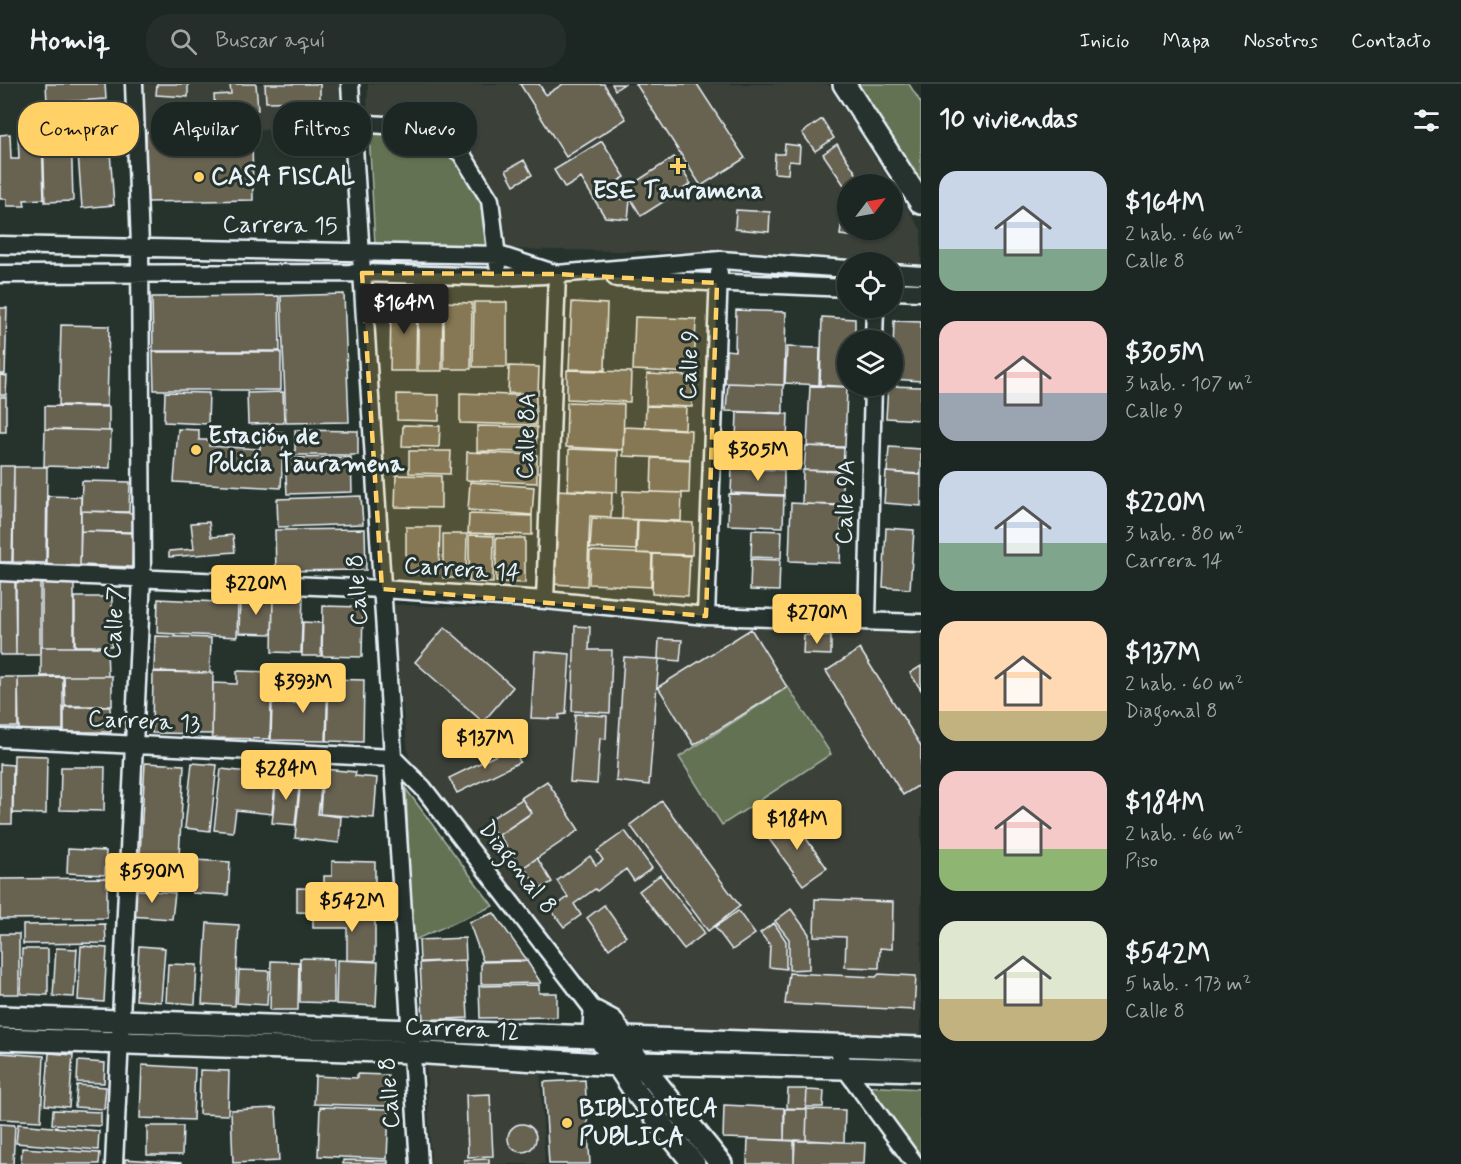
<!DOCTYPE html>
<html lang="es">
<meta charset="utf-8">
<style>
:root{--surface:#1c2622;--page:#252e2a;--text:#f1f3f6;--muted:#a0a5a5;--line:#3a4340;--accent:#ffd166}
body{margin:0;font-family:Mynerve,sans-serif;background:var(--page);color:var(--text);height:100vh;display:flex;flex-direction:column;font-size:22px;white-space:nowrap}
*{box-sizing:border-box;margin:0}
p{font-size:20px;color:var(--muted)}
.icon{flex:none;width:33px;height:33px;fill:none;stroke:currentColor;stroke-width:2;stroke-linecap:round;stroke-linejoin:round}
.map{position:relative;flex:1;overflow:hidden}
.drawer{display:flex;flex-direction:column;background:var(--surface);width:540px}
.drawer>*{flex:none}
.guide{position:absolute;left:18px;top:18px;width:570px;height:54px;display:flex;gap:12px}
.needle{width:39px;rotate:58deg}
.tools{position:absolute;left:837px;top:90px;display:grid;gap:12px}
.tools a{display:grid;place-items:center;width:66px;height:66px;border-radius:50%;background:var(--surface);box-shadow:0 2px 4px #0004,0 0 0 2px var(--line);font-size:30px}
.price{position:absolute;translate:-50% -51px;padding:0 14px;border-radius:6px;background:var(--accent);color:#111;font-size:20px;line-height:39px;filter:drop-shadow(0 2px 3px #0008)}
.price::after{content:'';position:absolute;left:50%;top:36px;width:18px;height:14px;margin-left:-9px;background:inherit;clip-path:polygon(0 0,100% 0,50% 100%)}
.price.current{background:#222;color:#fff}
ul{padding:0;list-style:none}
li{display:flex;align-items:center;gap:18px;height:150px;padding:0 18px}
li span{display:grid;place-items:center;flex:none;width:168px;height:120px;border-radius:18px;color:#555}
li>.icon{margin-inline-start:auto}
span .icon{width:72px;height:72px;fill:#fffc;stroke-width:1}
li b{font-size:26px}
h2{display:flex;justify-content:space-between;align-items:center;height:72px;padding:0 18px;font-size:26px}
.pill{padding:0 21px;border-radius:24px;background:var(--surface);box-shadow:0 2px 4px #0004,0 0 0 2px var(--line);font-size:21px;line-height:54px}
.pill.current{background:var(--accent);color:#111}
header{display:flex;align-items:center;gap:36px;box-sizing:border-box;height:84px;padding:0 30px;background:var(--surface);border-bottom:2px solid var(--line)}
header strong{font-size:28px}
nav{display:flex;gap:33px;margin-inline-start:auto;font-size:21px}
.search{width:420px;height:54px;background:var(--page);display:flex;align-items:center;gap:15px;box-sizing:border-box;padding:0 21px;border-radius:24px;color:var(--muted);font-size:22px}
main{display:flex;flex:1;min-height:0}
.map>svg:first-child{display:block}
.built{fill:#3a4138}
.green{fill:#647253;stroke:#a6b2a6;stroke-width:1.5}
.building{fill:#686251;stroke:#e8f1f8;stroke-width:1.5}
.lines{fill:none;stroke-linecap:round;stroke-linejoin:round}
.minor-casing{stroke:#e8f1f8;stroke-width:21}
.tertiary-casing{stroke:#e8f1f8;stroke-width:26}
.minor{stroke:#26332d;stroke-width:16}
.tertiary{stroke:#26332d;stroke-width:21}
.marked{fill:#ffd166;fill-opacity:0.2;stroke:#ffd166;stroke-width:4.5;stroke-dasharray:12 8;stroke-linejoin:round}
.poi-dot{fill:#ffd166;stroke:#26332d;stroke-width:2}
.labels{text-anchor:middle;dominant-baseline:central;stroke-width:6;stroke-linejoin:round;paint-order:stroke}
.poi-label{font-size:24px;font-weight:bold;fill:#e8f1f8;stroke:#26332d;text-anchor:start}
.street-label{font-size:24px;fill:#e8f1f8;stroke:#26332d}
</style>
<header>
<strong>Homiq</strong>
<div class="search"><svg class="icon" aria-label="search" viewBox="0 0 24 24"><circle cx="10" cy="10" r="6"/><path d="M15 15l6 6"/></svg>Buscar aquí</div>
<nav><a>Inicio</a><a>Mapa</a><a>Nosotros</a><a>Contacto</a></nav>
</header>
<main>
<div class="map">
<svg width="921" height="1080" viewBox="0 0 921 1080">
<rect width="100%" height="100%" fill="#26332d"/>
<filter id="ink" filterUnits="userSpaceOnUse"><feTurbulence type="fractalNoise" baseFrequency=".0167" numOctaves="2"/><feDisplacementMap in="SourceGraphic" scale="12" xChannelSelector="R" yChannelSelector="G"/><feConvolveMatrix kernelMatrix="1 2 1 2 8 2 1 2 1" color-interpolation-filters="sRGB"/></filter>
<g filter="url(#ink)">
<path class="built" d="M143 0H343L344 44 146 48Z
M368 0H828L892 100H848V146H892L893 101 921 146V183L893 181 892 178 726 169 504 165 367 32Z
M389 520 921 544V951L626 947 409 675Z
M426 981 540 984 545 1080H431Z"/>
<path class="green" d="M848 0H909L921 19V119Z
M369 48 414 49 455 74 484 118 490 163 375 161Z
M788 603 831 670 722 741 679 673Z
M406 705 493 822 412 857Z
M863 1002 921 1005V1080Z"/>
<path class="building" d="M46 0H105L106 15 47 19Z
M157 0H188V13L156 11Z
M230 0H256L258 26 215 28 214 11 231 10Z
M265 0H320V17L266 18Z
M520 0H539L546 11 563 0H604L626 35 566 73Z
M612 0H624L615 6Z
M636 0H697L745 74 701 102Z
M107 18 108 37 38 42 37 23Z
M822 35 834 54 815 67 802 49Z
M108 40 114 121 82 124 76 42Z
M71 45 73 117 45 118 43 46Z
M146 48H179V71L198 70V50L252 49 253 116 147 118Z
M10 50 11 75H19L18 52 42 51 44 115 24 116 25 122H7V115H0V51Z
M602 57 625 93 608 103 615 114 630 116 628 135 605 133 581 94 565 104 554 86Z
M785 60 800 62 799 78 789 77 788 90 774 89 775 70H784Z
M837 60 863 100H848V107L823 70Z
M674 73 691 100 641 132 625 105Z
M524 76 532 91 514 101 506 86Z
M844 116 848 117V146H875L874 155 840 151Z
M736 126 770 128 769 148 735 145Z
M344 210 349 338 286 339 281 212Z
M279 212 280 267H153L152 213Z
M391 215H417L416 287H390Z
M418 216 443 217 442 287H418Z
M444 218 472 219 471 285H444Z
M474 218H507V283H473Z
M572 218 607 220 605 286 569 285Z
M0 224H7L5 290H0Z
M736 226 786 228 784 301 725 299 726 266 735 267Z
M635 233 696 235 694 289 633 286Z
M822 233 855 235V256H848V302L853 303 820 301Z
M894 237 921 238V297L892 295Z
M61 241 109 242 107 322 59 321Z
M787 263 820 264 819 301 785 299Z
M153 268H281V306H154Z
M509 282 539 283 538 310 508 309Z
M567 286 631 288 630 318 567 315Z
M647 290 693 292 692 323 646 321Z
M0 291 7 292 6 311H0Z
M728 299 783 301V329L726 327Z
M810 302 847 303 845 363 807 362Z
M888 302 921 303V336L886 334Z
M165 308 209 309 208 340 164 338Z
M283 308 284 339 248 340 247 309Z
M460 309 536 312V341L460 339Z
M397 310 439 311V337L397 336Z
M0 313H6V348H0Z
M567 318 624 320 623 366 566 363Z
M45 322 109 323V347L45 345Z
M646 322 686 323 685 345 645 343Z
M737 328 788 330 787 357 736 355Z
M403 341 440 342 439 363 402 362Z
M477 342 537 343 536 368 477 367Z
M624 343 691 346 690 375 623 372Z
M45 345 111 347 110 384 44 382Z
M178 345 199 346V356H210L209 362 260 365 261 347 284 348 281 404 174 398Z
M295 346 358 347V371H295Z
M735 356 801 359 800 386 734 384Z
M806 362 844 364 843 387 804 386Z
M889 363 921 365V390L887 388Z
M569 365 618 367 617 408 568 406Z
M409 367H451L450 390 409 389Z
M467 368 537 371V399L466 396Z
M351 373 352 408 287 410 285 374Z
M652 374 690 376 689 409 651 408Z
M0 382H14L12 478H0Z
M14 383H47L46 479 13 478Z
M732 384 784 386V411L731 409Z
M803 386 843 388 841 421 802 420Z
M886 388 921 391V422L884 419Z
M396 391 441 392V424L395 423Z
M82 397 130 398 129 428 81 427Z
M470 398 534 403 532 431 468 426Z
M556 406 612 409 611 433 590 432 587 502 553 500Z
M623 407 682 409 681 437 622 435Z
M729 410 784 412 783 443 728 441Z
M48 412 81 413 80 482 47 481Z
M361 412 363 440 278 443 277 415Z
M791 419 842 422 840 479 789 477Z
M81 427 134 429 133 448 81 447Z
M469 430 532 432V451L468 449Z
M592 434 637 436 636 466 590 464Z
M638 436 693 439 692 471 637 469Z
M209 438 211 453 233 451 235 468 169 473V467L194 465 191 439Z
M406 443H440L439 490H406Z
M886 444 914 446 910 505 883 503Z
M365 445 366 486 276 487 275 446Z
M752 446 782 447 781 474 751 473Z
M81 447 133 449 132 483 80 481Z
M443 450H467L466 494H443Z
M469 451 494 452 493 499 469 498Z
M496 454H525V499L496 498Z
M590 467 652 470 651 503 589 500Z
M653 470 690 472 688 512 652 510Z
M751 475 780 476 779 507 750 506Z
M0 496H15L16 571H0Z
M16 498H40V571H16Z
M42 499H74V563H42Z
M273 512 303 513 301 569 272 568Z
M75 513H112V562H75Z
M158 515 238 519 237 553 157 549Z
M240 515 273 516 272 550 239 549Z
M323 522 363 523 362 573 322 572Z
M303 538 322 539 321 572H302Z
M575 542 590 543 589 566H612L610 629 572 627Z
M445 543 513 603 483 638 415 578Z
M751 545 787 603 694 661 658 603Z
M804 551 831 552V571L803 570Z
M155 552 211 554 210 589 154 587Z
M659 555 682 556 680 577 658 575Z
M41 563H107L108 592H41Z
M860 565 921 662V700L903 711 826 587Z
M535 567 570 570 566 630 559 631V635L531 634Z
M624 573 659 575 649 701 616 697Z
M921 582V606L910 589Z
M237 587 272 588 270 655 212 654 213 599 237 600Z
M153 588 213 589 212 650 152 649Z
M64 592H112V622H65Z
M0 593H18V643H0Z
M63 593V646H19L18 594Z
M302 594 328 595 326 657 271 656 272 619H301Z
M329 595 364 596 363 658 327 657Z
M64 623H110L111 648H64Z
M575 630 607 632 606 655 600 654 597 700 570 698Z
M513 663 520 678 457 709 449 694Z
M14 671 47 672 46 730 13 729Z
M145 679 184 681 179 773 140 771Z
M192 679 217 681 210 747 185 744Z
M0 680 13 681 12 740H0Z
M61 683H105L104 727 60 726Z
M221 685 276 691 272 730 236 726 233 748 214 746Z
M323 685 356 688 355 692 377 694 374 734 320 730Z
M277 692 300 695 295 741 272 739Z
M301 695 322 697 318 730 341 733 339 759 295 754Z
M547 697 579 746 521 785 499 751 532 729 521 714Z
M522 715 531 729 497 752 487 737Z
M662 717 740 822 708 847 630 741Z
M791 733 827 784 803 801 766 751Z
M625 747 652 784 634 797 626 785 597 807 595 805 574 820 581 831 564 843 551 826 568 813 557 797 590 772 596 781 603 776 597 767Z
M68 765 106 767 105 791 67 789Z
M537 774 552 798 539 806 524 783Z
M194 776 230 778 228 811 192 809Z
M332 777 375 778V805L324 804V792H332Z
M660 791 705 849 684 865 639 807Z
M107 794V834L0 835V795Z
M297 804 361 805V830L297 828Z
M131 805 175 809 172 835 129 832Z
M815 815 893 818 892 865 880 864 879 884 845 883 846 853 814 852Z
M604 821 626 852 609 865 587 834Z
M791 825 809 850V885L789 886V855L775 837Z
M738 827 755 850 732 866 715 843Z
M313 829 375 830V877L347 876V844H313Z
M494 829 527 876 483 877 469 838Z
M207 839 239 841 235 922 202 920Z
M774 839 786 857V885L769 883 770 861 760 849Z
M105 840 106 859 23 860V841Z
M0 850H19V910H0Z
M465 854 466 876 420 878 419 856Z
M81 862 107 864 104 918 78 916Z
M139 862 165 864 161 918 136 916Z
M56 864 77 865 74 913 53 912Z
M22 865H48V911L21 910Z
M300 874 334 875V919L300 918Z
M337 876 378 878 376 922 336 920Z
M465 876 468 934 423 936 420 879Z
M271 877 299 878 298 926H270Z
M527 877 541 899 481 900V878Z
M168 880 197 881 195 920 166 918Z
M239 886 269 887 267 921 237 919Z
M789 889 876 893 879 890 916 892 914 926 785 920Z
M539 901V909H557V933L480 934 479 902Z
M0 969 44 972 41 1037 0 1035Z
M49 969 73 971 69 1023 45 1021Z
M78 977 105 979 104 999 77 998Z
M142 981 195 984 193 1036 140 1034Z
M200 986 229 987 228 1031 199 1030Z
M357 990 388 991 387 1022 314 1020 315 992 357 994Z
M585 996 590 1080H549L544 998Z
M77 1001 106 1003 104 1025 75 1023Z
M788 1005H807L806 1025 787 1024Z
M807 1006 824 1007 823 1023H806Z
M490 1010 493 1072 468 1073 466 1011Z
M724 1021 784 1024V1056L723 1054Z
M320 1023 389 1025 387 1075 318 1072Z
M276 1024 279 1077 233 1079 231 1026Z
M785 1025H807L806 1057 784 1056Z
M807 1025 845 1026 844 1058 806 1056Z
M53 1026 101 1028V1042L52 1040Z
M0 1040 15 1041 13 1080H0Z
M18 1040 99 1047 98 1066 16 1059Z
M508 1054a14 14 0 1 1 28 0a14 14 0 1 1-28 0Z
M147 1042H183L182 1071H147Z
M748 1055 794 1057V1080H747Z
M795 1056 865 1059 864 1080H794Z
M22 1064 100 1069 99 1080H21Z
M125 1075 181 1079V1080H125Z
M489 1075V1080H464V1076Z
M343 1076 388 1077V1080H343Z"/>
<g class="lines">
<defs>
<path id="minor" d="M350 0 419 1080
M353 39 417 43 461 69 490 116 498 181
M0 161 499 171 557 190 721 176 848 185
M892 189 921 191
M0 190 362 189 498 193 545 191
M616 194 848 204
M892 207 921 208
M874 256 875 224
M0 488 382 505 545 516 706 532 921 539
M545 516 557 190
M706 532 719 189
M867 537 873 302
M0 654 393 674 423 704 595 928
M837 961 844 983 915 1080
M114 1080 142 493 140 162 134 0"/>
<path id="tertiary" d="M844 0 921 119
M0 933 921 964
M0 955 412 968 617 981 640 979 921 986
M694 1080 634 1006 598 952 594 943 595 928 612 937 640 979 721 1080"/>
</defs>
<use href="#minor" class="minor-casing"/>
<use href="#tertiary" class="tertiary-casing"/>
<use href="#minor" class="minor"/>
<use href="#tertiary" class="tertiary"/>
</g>
</g>
<path class="marked" d="M362 189 557 190 717 199 706 532 382 505Z"/>
<g class="poi-dot">
<path d="M675 73h6v6h6v6h-6v6h-6v-6h-6v-6h6z"/>
<circle cx="199" cy="93" r="6"/>
<circle cx="196" cy="366" r="6"/>
<circle cx="567" cy="1039" r="6"/>
</g>
<g class="labels">
<g class="poi-label">
<text x="211" y="93">CASA FISCAL</text>
<text x="678" y="107" text-anchor="middle">ESE Tauramena</text>
<text x="208" y="352">Estación de<tspan x="208" dy="28">Policía Tauramena</tspan></text>
<text x="579" y="1025">BIBLIOTECA<tspan x="579" dy="28">PUBLICA</tspan></text>
</g>
<g class="street-label">
<text transform="translate(280 142) rotate(1)">Carrera 15</text>
<text transform="translate(690 281) rotate(-88)">Calle 9</text>
<text transform="translate(527 352) rotate(-88)">Calle 8A</text>
<text transform="translate(846 418) rotate(-88)">Calle 9A</text>
<text transform="translate(462 486) rotate(4)">Carrera 14</text>
<text transform="translate(358 506) rotate(-94)">Calle 8</text>
<text transform="translate(115 539) rotate(-87)">Calle 7</text>
<text transform="translate(144 638) rotate(3)">Carrera 13</text>
<text transform="translate(517 784) rotate(52)">Diagonal 8</text>
<text transform="translate(462 946) rotate(3)">Carrera 12</text>
<text transform="translate(390 1009) rotate(-94)">Calle 8</text>
</g>
</g>
</svg>
<div class="tools">
<a><svg class="needle" viewBox="-14 -14 28 28"><path d="M0-13l5 13h-10z" fill="#e53935"/><path d="M0 13l5-13h-10z" fill="#a0a5a5"/></svg></a>
<a><svg class="icon" aria-label="locate" viewBox="0 0 24 24"><circle cx="12" cy="12" r="6"/><path d="M12 2v4M12 18v4M2 12h4M18 12h4"/></svg></a>
<a><svg class="icon" aria-label="layers" viewBox="0 0 24 24"><path d="M12 4l9 5-9 5-9-5zM3 14l9 5 9-5"/></svg></a>
</div>
<b class="price current" style="left:404px;top:251px">$164M</b>
<b class="price" style="left:758px;top:398px">$305M</b>
<b class="price" style="left:256px;top:532px">$220M</b>
<b class="price" style="left:817px;top:561px">$270M</b>
<b class="price" style="left:303px;top:630px">$393M</b>
<b class="price" style="left:485px;top:686px">$137M</b>
<b class="price" style="left:286px;top:717px">$284M</b>
<b class="price" style="left:797px;top:767px">$184M</b>
<b class="price" style="left:152px;top:820px">$590M</b>
<b class="price" style="left:352px;top:849px">$542M</b>
<div class="guide">
<a class="pill current">Comprar</a>
<a class="pill">Alquilar</a>
<a class="pill">Filtros</a>
<a class="pill">Nuevo</a>
</div>
</div>
<section class="drawer">
<h2>10 viviendas<svg class="icon" aria-label="filters" viewBox="0 0 24 24"><path d="M4 7h16M4 17h16"/><circle cx="9" cy="7" r="2"/><circle cx="15" cy="17" r="2"/></svg></h2>
<ul>
<li><span style="background:linear-gradient(#c9d6e8 65%,#7fa58c 0)"><svg class="icon" aria-label="home" viewBox="0 0 24 24"><path d="M3 11l9-7 9 7M6 9v11h12V9"/></svg></span><div><b>$164M</b><p>2 hab. · 66 m²</p><p>Calle 8</p></div></li>
<li><span style="background:linear-gradient(#f6c9c9 60%,#9aa5b1 0)"><svg class="icon" aria-label="home" viewBox="0 0 24 24"><path d="M3 11l9-7 9 7M6 9v11h12V9"/></svg></span><div><b>$305M</b><p>3 hab. · 107 m²</p><p>Calle 9</p></div></li>
<li><span style="background:linear-gradient(#c9d6e8 60%,#7fa58c 0)"><svg class="icon" aria-label="home" viewBox="0 0 24 24"><path d="M3 11l9-7 9 7M6 9v11h12V9"/></svg></span><div><b>$220M</b><p>3 hab. · 80 m²</p><p>Carrera 14</p></div></li>
<li><span style="background:linear-gradient(#ffd9b3 75%,#c2b280 0)"><svg class="icon" aria-label="home" viewBox="0 0 24 24"><path d="M3 11l9-7 9 7M6 9v11h12V9"/></svg></span><div><b>$137M</b><p>2 hab. · 60 m²</p><p>Diagonal 8</p></div></li>
<li><span style="background:linear-gradient(#f6c9c9 65%,#8fb573 0)"><svg class="icon" aria-label="home" viewBox="0 0 24 24"><path d="M3 11l9-7 9 7M6 9v11h12V9"/></svg></span><div><b>$184M</b><p>2 hab. · 66 m²</p><p>Piso</p></div></li>
<li><span style="background:linear-gradient(#dfe7d0 65%,#c2b280 0)"><svg class="icon" aria-label="home" viewBox="0 0 24 24"><path d="M3 11l9-7 9 7M6 9v11h12V9"/></svg></span><div><b>$542M</b><p>5 hab. · 173 m²</p><p>Calle 8</p></div></li>
</ul>
</section>
</main>
